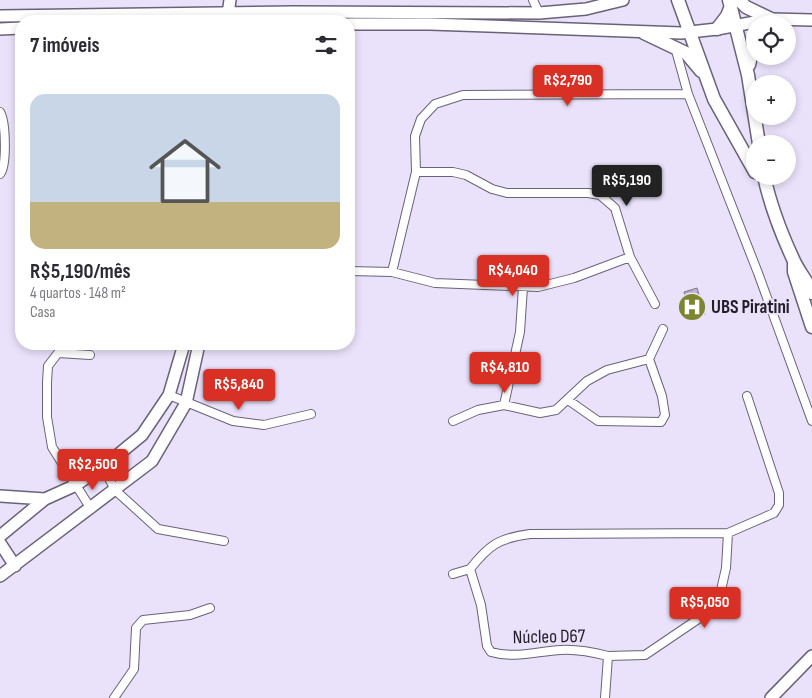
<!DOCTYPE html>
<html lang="pt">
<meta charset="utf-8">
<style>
:root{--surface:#fff;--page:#f2f2f3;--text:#2b2b33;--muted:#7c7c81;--line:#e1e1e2;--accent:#d93025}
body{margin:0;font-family:"Sofia Sans Condensed",sans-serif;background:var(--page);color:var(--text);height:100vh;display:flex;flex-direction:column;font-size:19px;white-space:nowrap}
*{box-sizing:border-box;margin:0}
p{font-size:16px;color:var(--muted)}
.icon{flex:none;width:28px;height:28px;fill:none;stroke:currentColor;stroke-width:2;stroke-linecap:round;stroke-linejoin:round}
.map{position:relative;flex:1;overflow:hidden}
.drawer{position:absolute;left:15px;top:15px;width:340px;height:335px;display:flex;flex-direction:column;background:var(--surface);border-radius:20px;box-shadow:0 2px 8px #0003}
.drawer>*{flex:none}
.fabs{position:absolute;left:746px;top:15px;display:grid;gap:10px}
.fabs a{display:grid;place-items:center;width:50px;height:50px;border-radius:50%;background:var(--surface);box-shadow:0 2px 8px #0003;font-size:25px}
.price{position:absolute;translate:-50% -42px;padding:0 11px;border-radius:5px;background:var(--accent);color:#fff;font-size:16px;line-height:32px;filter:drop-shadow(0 1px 2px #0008)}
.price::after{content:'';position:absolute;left:50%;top:30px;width:15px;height:11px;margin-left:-8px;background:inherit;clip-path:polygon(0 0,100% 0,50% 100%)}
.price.active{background:#222;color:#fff}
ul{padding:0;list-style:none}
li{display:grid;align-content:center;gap:10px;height:265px;padding:0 15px}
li+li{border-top:1px solid var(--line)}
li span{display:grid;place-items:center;height:155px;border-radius:15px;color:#555}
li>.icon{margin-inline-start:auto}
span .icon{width:90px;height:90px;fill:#fffc;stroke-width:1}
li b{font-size:21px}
h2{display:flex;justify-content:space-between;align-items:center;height:60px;padding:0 15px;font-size:21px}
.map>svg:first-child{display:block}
.building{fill:url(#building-cross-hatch);stroke:#7e768c}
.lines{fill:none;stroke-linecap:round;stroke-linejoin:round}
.street-casing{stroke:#6a6278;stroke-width:10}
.secondary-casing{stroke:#6a6278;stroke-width:14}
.primary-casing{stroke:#6a6278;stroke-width:15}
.street{stroke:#fff;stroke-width:8}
.secondary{stroke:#fff;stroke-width:11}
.primary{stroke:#fff;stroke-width:12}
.labels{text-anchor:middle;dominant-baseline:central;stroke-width:4;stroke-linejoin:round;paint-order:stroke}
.poi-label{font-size:19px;font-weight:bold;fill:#221f28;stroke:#eae1fa;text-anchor:start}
.street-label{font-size:19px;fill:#221f28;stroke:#eae1fa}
</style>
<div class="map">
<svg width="812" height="698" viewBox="0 0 812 698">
<defs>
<pattern id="building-cross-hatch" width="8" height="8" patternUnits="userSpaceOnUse" patternTransform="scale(1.25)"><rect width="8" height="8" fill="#beb6ce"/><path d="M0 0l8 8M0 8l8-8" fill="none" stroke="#a39cb1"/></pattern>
</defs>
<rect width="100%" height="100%" fill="#eae1fa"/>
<path class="building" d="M697 288 705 314 690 319 689 314 684 315 680 300 686 299 684 292Z"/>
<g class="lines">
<defs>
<path id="street" d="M533 0 539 13
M675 47 688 94 758 273 812 421
M0 112C6 122 7 166 0 174
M416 172H453L466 175 492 189 507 193H588L600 195 615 208 630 257 655 304
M349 271 392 272 435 283 538 287 574 278 630 257
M392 272 416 172 415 136 421 119 435 104 463 95 688 94
M90 355 58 353 48 366 47 382V417L52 447 91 509
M169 395 233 421 264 425 311 414
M568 400 598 421 661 422 665 415 662 396 649 359
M504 405 520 332 523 287
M453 421 478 410 504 405 540 413 556 410 587 381 607 370 649 359 663 329
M103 467 115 490 158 529 224 541
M470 569C489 545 499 538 530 534L728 533 774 513 779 505V493L747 396
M453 574 470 569 481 605 487 646 491 652C514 659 538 651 561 650 577 649 592 652 608 656L605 698
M608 656 645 655 710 611 719 599 726 568 728 533
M114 698 134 669 136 628 143 620 190 615 210 608"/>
<path id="secondary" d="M0 16 294 12 539 13 586 9 623 0
M227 21 230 0
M349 24H430L681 33 717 29 771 19 812 20
M0 29 21 28
M0 496 45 499
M0 536 45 499 76 485 114 458 142 435 169 395 184 344
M0 543 15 566
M0 576 152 461 186 403 199 344
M771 698 812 656"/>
<path id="primary" d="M678 0 714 99 755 172
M729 0 748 75 759 144
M739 0 746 7 771 19 767 24
M717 29 727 16 731 6
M644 33 686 53 701 71
M749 65 755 38
M764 176C770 204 781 233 793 259 798 271 807 280 812 293
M794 261V272L812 327"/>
</defs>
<use href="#street" class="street-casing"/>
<use href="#secondary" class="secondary-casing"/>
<use href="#primary" class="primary-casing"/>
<use href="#street" class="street"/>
<use href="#secondary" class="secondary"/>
<use href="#primary" class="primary"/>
</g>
<defs>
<symbol id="hospital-disc" viewBox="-11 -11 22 22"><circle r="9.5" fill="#7e8530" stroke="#eae1fa"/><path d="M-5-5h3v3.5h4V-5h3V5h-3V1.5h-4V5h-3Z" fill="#fff"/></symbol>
</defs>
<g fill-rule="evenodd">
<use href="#hospital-disc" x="676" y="291" width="32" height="32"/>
</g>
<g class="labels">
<g class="poi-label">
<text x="711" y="307">UBS Piratini</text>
</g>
<g class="street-label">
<text transform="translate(549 637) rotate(-1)">Núcleo D67</text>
</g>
</g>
</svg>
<div class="fabs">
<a><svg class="icon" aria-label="locate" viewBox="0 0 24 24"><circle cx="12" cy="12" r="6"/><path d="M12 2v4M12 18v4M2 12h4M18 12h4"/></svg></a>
<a>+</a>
<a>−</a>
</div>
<b class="price" style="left:568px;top:107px">R$2,790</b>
<b class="price active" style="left:627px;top:207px">R$5,190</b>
<b class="price" style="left:513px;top:297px">R$4,040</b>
<b class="price" style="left:505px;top:394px">R$4,810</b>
<b class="price" style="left:239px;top:411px">R$5,840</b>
<b class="price" style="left:93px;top:491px">R$2,500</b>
<b class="price" style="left:705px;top:629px">R$5,050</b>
<section class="drawer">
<h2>7 imóveis<svg class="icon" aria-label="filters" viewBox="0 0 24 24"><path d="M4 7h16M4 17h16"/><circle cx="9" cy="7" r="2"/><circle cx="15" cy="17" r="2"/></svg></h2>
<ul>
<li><span style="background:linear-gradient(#c9d6e8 70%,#c2b280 0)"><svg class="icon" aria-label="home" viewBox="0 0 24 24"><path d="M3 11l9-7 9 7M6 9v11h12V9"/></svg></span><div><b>R$5,190/mês</b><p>4 quartos · 148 m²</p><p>Casa</p></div></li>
</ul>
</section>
</div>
